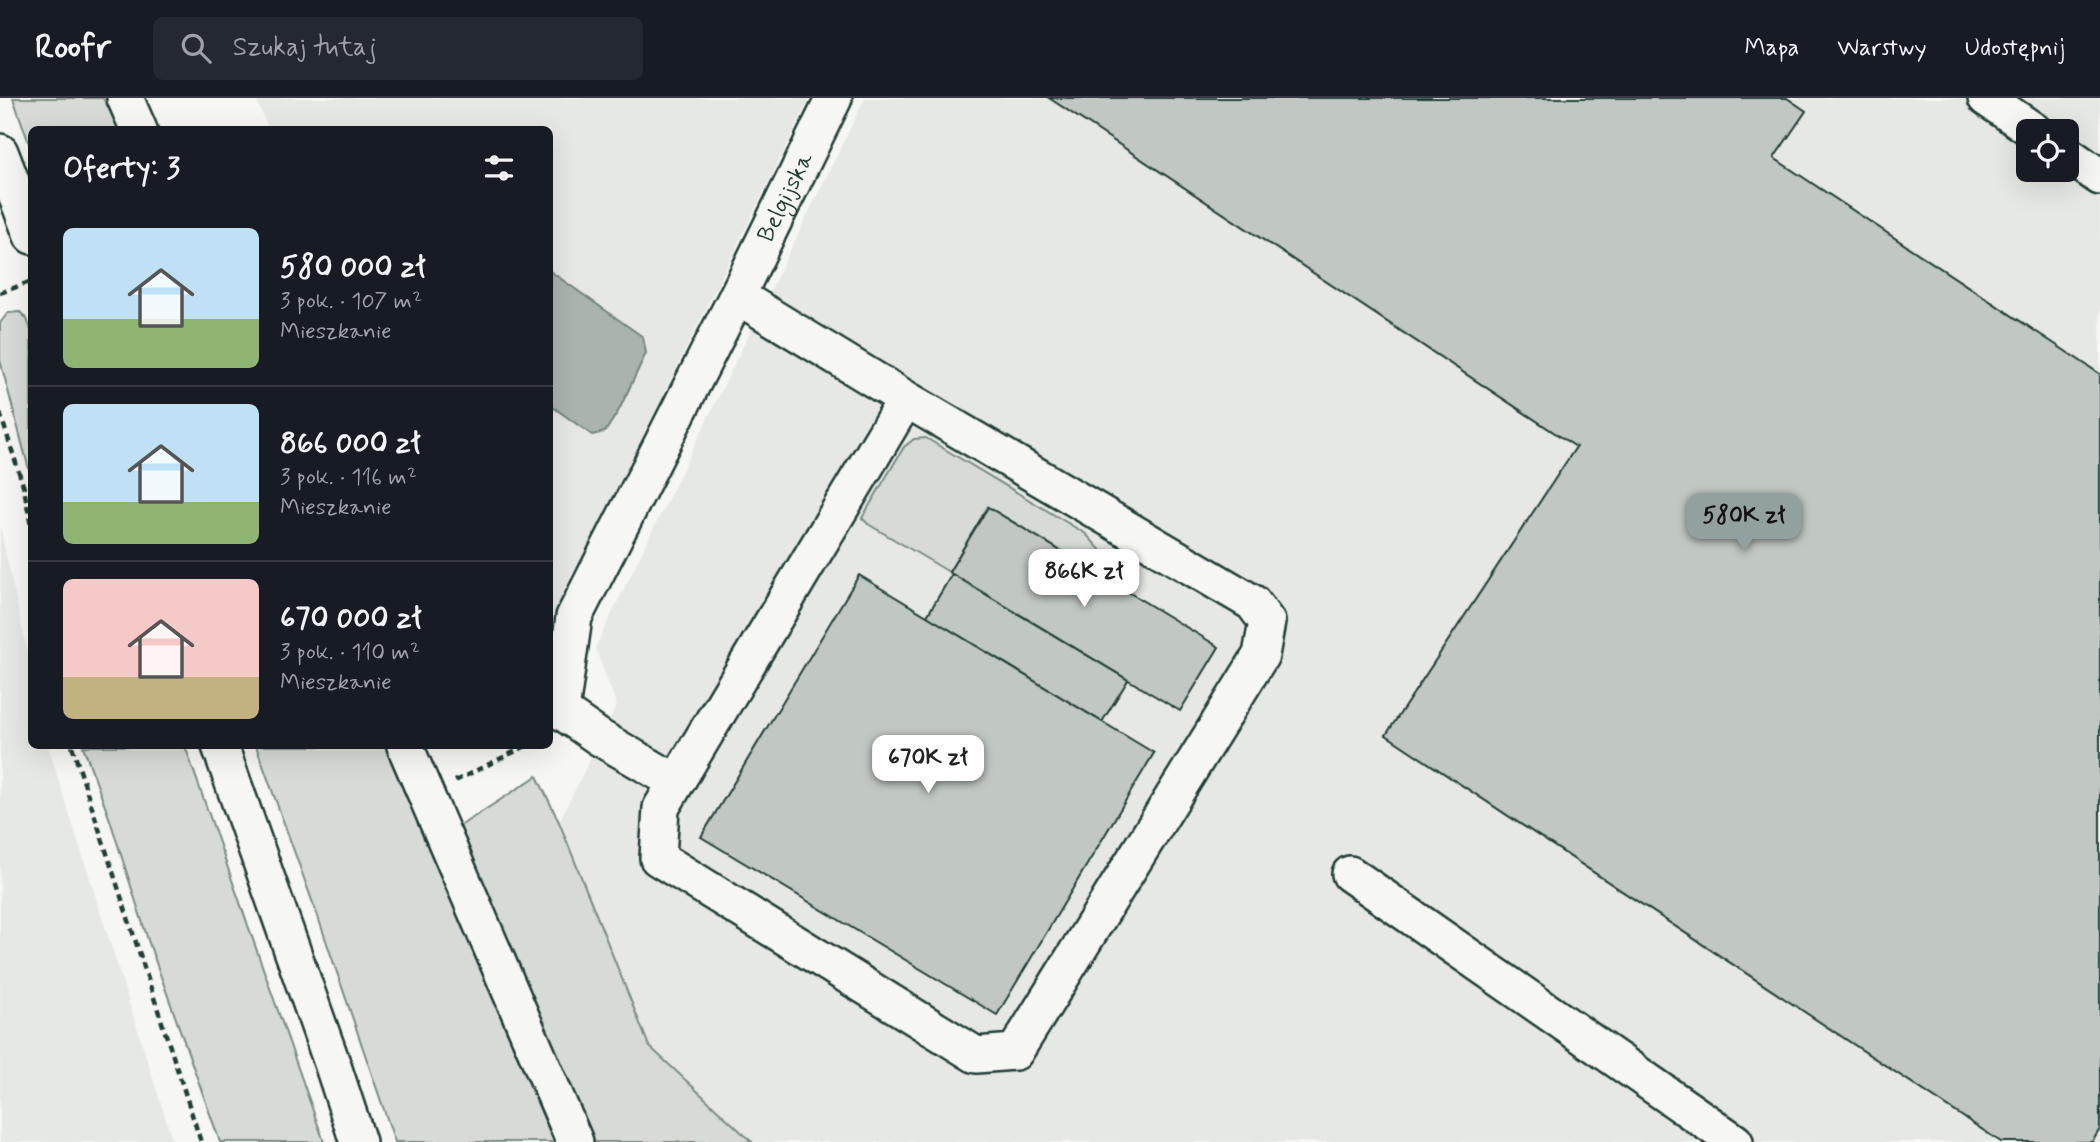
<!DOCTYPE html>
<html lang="pl">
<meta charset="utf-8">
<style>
:root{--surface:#171b24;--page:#242831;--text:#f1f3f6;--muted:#9ea1a6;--line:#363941;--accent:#92a19f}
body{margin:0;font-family:Mynerve,sans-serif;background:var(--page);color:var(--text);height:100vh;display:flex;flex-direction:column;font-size:26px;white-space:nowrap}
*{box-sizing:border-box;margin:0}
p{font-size:23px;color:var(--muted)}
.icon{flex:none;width:38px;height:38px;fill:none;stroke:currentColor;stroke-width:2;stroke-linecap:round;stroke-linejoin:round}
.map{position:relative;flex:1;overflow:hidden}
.details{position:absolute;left:28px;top:28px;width:525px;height:623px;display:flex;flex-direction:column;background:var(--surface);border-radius:10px;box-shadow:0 7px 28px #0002}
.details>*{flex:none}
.fabs{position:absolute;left:2016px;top:21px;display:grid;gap:14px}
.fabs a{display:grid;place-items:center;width:63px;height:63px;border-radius:10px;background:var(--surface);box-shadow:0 7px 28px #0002;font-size:35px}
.price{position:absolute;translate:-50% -60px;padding:0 16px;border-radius:14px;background:#fff;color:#222;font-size:23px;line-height:46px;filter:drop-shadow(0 2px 4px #0008)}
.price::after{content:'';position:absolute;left:50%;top:42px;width:21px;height:16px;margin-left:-10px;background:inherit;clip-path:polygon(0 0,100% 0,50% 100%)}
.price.active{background:var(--accent);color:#111}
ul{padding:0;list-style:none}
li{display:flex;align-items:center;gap:21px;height:175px;padding:0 35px}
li+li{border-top:2px solid var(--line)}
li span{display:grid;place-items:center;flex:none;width:196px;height:140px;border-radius:10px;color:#555}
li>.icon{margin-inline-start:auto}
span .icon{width:84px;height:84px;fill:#fffc;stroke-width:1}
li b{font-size:30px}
h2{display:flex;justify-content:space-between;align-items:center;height:84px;padding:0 35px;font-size:30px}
header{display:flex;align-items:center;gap:42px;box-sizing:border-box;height:98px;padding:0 35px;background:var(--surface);border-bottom:2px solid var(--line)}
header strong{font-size:33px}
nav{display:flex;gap:38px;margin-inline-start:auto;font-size:24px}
.search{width:490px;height:63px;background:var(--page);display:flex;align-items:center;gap:18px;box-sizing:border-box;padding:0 24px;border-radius:10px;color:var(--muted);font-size:26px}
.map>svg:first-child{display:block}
.built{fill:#e6e8e4;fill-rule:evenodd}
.green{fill:#d6dbd6;stroke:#7a8c85;stroke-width:2}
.water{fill:#aab3ae;stroke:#72847d;stroke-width:2}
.building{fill:#c1c8c3;stroke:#1f3d34;stroke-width:2}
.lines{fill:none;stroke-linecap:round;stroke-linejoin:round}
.minor-casing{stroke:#1f3d34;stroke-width:40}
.path{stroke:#1f3d34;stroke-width:4.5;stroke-dasharray:7 5;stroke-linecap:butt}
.minor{stroke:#f6f6f2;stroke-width:35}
.labels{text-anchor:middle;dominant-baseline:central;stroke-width:6;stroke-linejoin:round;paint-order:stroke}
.street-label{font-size:24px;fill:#1f3d34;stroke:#f6f6f2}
</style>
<header>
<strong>Roofr</strong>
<div class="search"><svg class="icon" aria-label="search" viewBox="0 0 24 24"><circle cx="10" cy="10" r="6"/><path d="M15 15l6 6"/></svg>Szukaj tutaj</div>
<nav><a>Mapa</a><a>Warstwy</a><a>Udostępnij</a></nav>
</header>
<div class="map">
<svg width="2100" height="1044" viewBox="0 0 2100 1044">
<rect width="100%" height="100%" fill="#f6f6f2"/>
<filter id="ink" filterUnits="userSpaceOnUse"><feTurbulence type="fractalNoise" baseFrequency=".0143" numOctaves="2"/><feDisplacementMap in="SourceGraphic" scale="14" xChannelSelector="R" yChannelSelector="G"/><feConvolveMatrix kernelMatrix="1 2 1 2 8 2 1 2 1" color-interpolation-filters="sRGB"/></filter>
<g filter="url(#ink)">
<path class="built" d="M255 0H810L550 526V32L269 31Z
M865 0H2100V1044H752L649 948 559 724 617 607 595 550ZM2028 33H2067V72H2028Z
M0 429 31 571 32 648H48L173 1044H0Z"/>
<path class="green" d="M13 0H103L120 31 32 32 31 51Z
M20 214 27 221 31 232V379L0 262V225L8 215Z
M926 340 1086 436 1131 486 1095 473 988 409 949 474 868 426 862 420 904 349 914 341Z
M83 648H185L324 1044H220L149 845 110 722Z
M256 648H385L554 1044H395L318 819Z
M537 678 559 724 649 948 752 1044H593L460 728Z"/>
<path class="water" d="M550 173 643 239 646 255 619 312 605 334 592 337 550 307Z"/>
<path class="building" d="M1049 0H1787L1806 13 1774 60 2100 276V1031L2092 1044H2001L1386 637 1576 349Z
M988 409 1219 549 1180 613 949 474Z
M952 476 1128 582 1102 624 927 518Z
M859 477 1154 655 997 917 701 739Z"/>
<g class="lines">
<defs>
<g id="minor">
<path d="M125 0 139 32"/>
<path d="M1986 0 2034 33"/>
<path d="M0 54 32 138"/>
<path d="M2067 56 2100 79"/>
<path d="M737 198 906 301 1253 505 1267 524 1261 557 1015 954 976 957 658 760 661 710 906 301"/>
<path d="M220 648 332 965 358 1044"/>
<path d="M405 648 575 1044"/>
<path id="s1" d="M676 684 600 640 561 613 574 519 737 198 834 0"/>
<path d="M1350 776 1735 1044"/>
</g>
</defs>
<use href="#minor" class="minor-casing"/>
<path class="path" d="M0 195 32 183
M0 315 24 390 32 434
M72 648 201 1044
M455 683 526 648"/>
<use href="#minor" class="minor"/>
</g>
</g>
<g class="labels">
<g class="street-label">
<text stroke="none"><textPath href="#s1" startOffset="700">Belgijska</textPath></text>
</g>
</g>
</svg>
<div class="fabs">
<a><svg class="icon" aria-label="locate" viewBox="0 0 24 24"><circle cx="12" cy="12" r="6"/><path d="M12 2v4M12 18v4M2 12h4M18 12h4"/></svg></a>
</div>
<b class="price active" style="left:1744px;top:455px">580K zł</b>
<b class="price" style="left:1084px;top:511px">866K zł</b>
<b class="price" style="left:928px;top:697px">670K zł</b>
<section class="details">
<h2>Oferty: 3<svg class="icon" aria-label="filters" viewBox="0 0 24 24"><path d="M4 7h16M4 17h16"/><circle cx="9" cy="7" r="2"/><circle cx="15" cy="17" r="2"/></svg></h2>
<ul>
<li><span style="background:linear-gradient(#bfe0f5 65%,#8fb573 0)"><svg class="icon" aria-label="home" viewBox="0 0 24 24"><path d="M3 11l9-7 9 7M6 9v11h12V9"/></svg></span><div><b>580 000 zł</b><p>3 pok. · 107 m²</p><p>Mieszkanie</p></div></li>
<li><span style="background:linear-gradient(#bfe0f5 70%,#8fb573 0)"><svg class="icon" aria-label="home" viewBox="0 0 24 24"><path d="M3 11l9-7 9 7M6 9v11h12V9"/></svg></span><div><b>866 000 zł</b><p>3 pok. · 116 m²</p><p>Mieszkanie</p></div></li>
<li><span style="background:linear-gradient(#f6c9c9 70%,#c2b280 0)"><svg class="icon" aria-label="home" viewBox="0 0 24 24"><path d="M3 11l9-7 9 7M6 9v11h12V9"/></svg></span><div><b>670 000 zł</b><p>3 pok. · 110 m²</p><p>Mieszkanie</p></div></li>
</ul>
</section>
</div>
